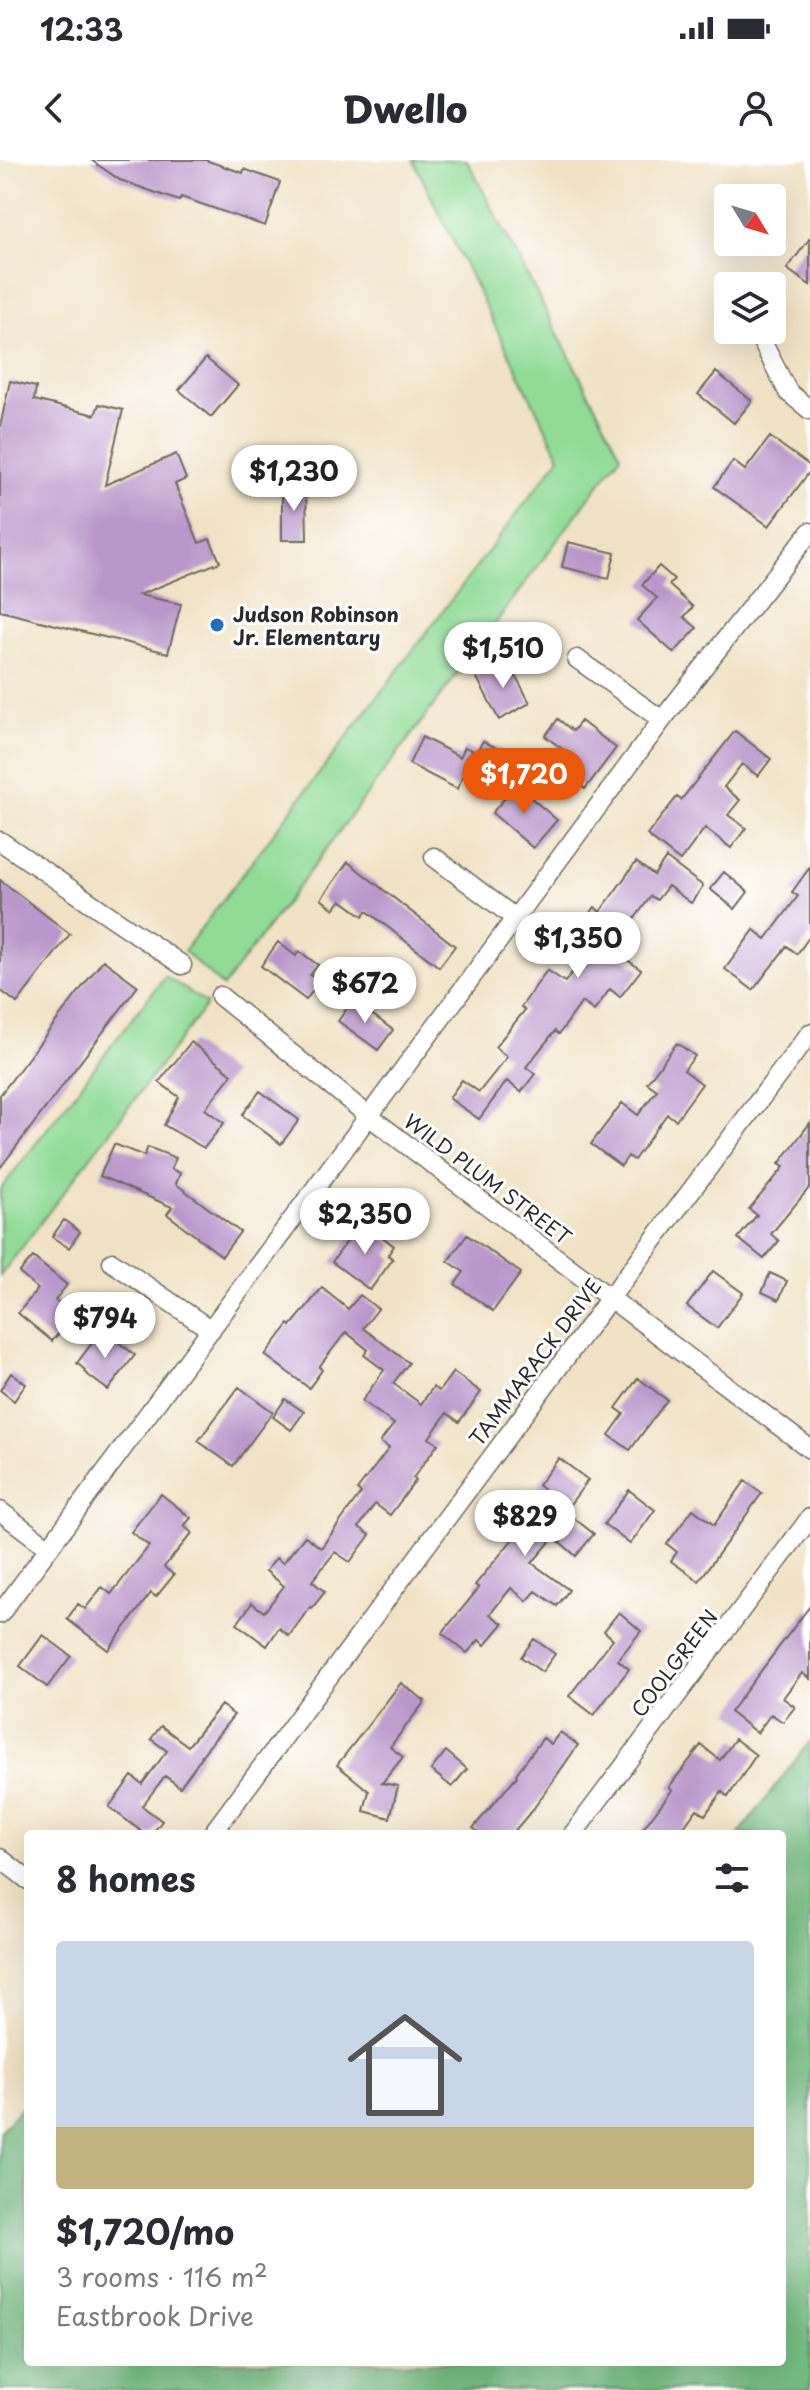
<!DOCTYPE html>
<meta charset="utf-8">
<style>
:root{--surface:#fff;--page:#f7f7f7;--text:#2b2b33;--muted:#7c7c81;--line:#e1e1e2;--accent:#ea580c}
body{margin:0;font-family:"Playpen Sans",sans-serif;background:var(--page);color:var(--text);height:100vh;display:flex;flex-direction:column;font-size:30px;white-space:nowrap}
*{box-sizing:border-box;margin:0}
p{font-size:26px;color:var(--muted)}
.icon{flex:none;width:44px;height:44px;fill:none;stroke:currentColor;stroke-width:2;stroke-linecap:round;stroke-linejoin:round}
.map{position:relative;flex:1;overflow:hidden}
.panel{position:absolute;left:24px;top:1670px;width:762px;height:536px;display:flex;flex-direction:column;background:var(--surface);border-radius:8px;box-shadow:0 8px 32px #0002}
.panel>*{flex:none}
.needle{width:52px;rotate:128deg}
.fabs{position:absolute;left:714px;top:24px;display:grid;gap:16px}
.fabs a{display:grid;place-items:center;width:72px;height:72px;border-radius:8px;background:var(--surface);box-shadow:0 8px 32px #0002;font-size:40px}
.price{position:absolute;translate:-50% -68px;padding:0 18px;border-radius:28px;background:#fff;color:#222;font-size:26px;line-height:52px;filter:drop-shadow(0 2px 4px #0008)}
.price::after{content:'';position:absolute;left:50%;top:48px;width:24px;height:18px;margin-left:-12px;background:inherit;clip-path:polygon(0 0,100% 0,50% 100%)}
.price.selected{background:var(--accent);color:#fff}
ul{padding:0;list-style:none}
li{display:grid;align-content:center;gap:16px;height:424px;padding:0 32px}
li+li{border-top:2px solid var(--line)}
li span{display:grid;place-items:center;height:248px;border-radius:8px;color:#555}
li>.icon{margin-inline-start:auto}
span .icon{width:144px;height:144px;fill:#fffc;stroke-width:1}
li b{font-size:34px}
h2{display:flex;justify-content:space-between;align-items:center;height:96px;padding:0 32px;font-size:34px}
.status{display:flex;justify-content:space-between;align-items:center;height:56px;padding:0 40px;background:var(--surface);direction:ltr}
.status svg{height:22px;fill:currentColor}
header{display:flex;justify-content:space-between;align-items:center;height:104px;padding:0 32px;background:var(--surface);font-size:36px;font-weight:800}
.map>svg:first-child{display:block}
.green{fill:#91db97;stroke:#5e8361;stroke-width:2}
.forest{fill:#74bb80;stroke:#507356;stroke-width:2}
.building{fill:#ba97ca}
.lines{fill:none;stroke-linecap:round;stroke-linejoin:round}
.street-casing{stroke:#706b61;stroke-width:21}
.street{stroke:#fff;stroke-width:18}
.poi-dot{fill:#1f6fb2;stroke:#fff;stroke-width:3}
.labels{text-anchor:middle;dominant-baseline:central;stroke-width:6;stroke-linejoin:round;paint-order:stroke}
.poi-label{font-size:20px;font-weight:bold;fill:#2b2b2b;stroke:#fff;text-anchor:start}
.street-label{font-size:20px;fill:#2b2b2b;stroke:#fff}
</style>
<div class="status"><b>12:33</b><svg viewBox="0 0 49 12"><path d="M0 12V9h3v3zM5 12V6h3v6zM10 12V3h3v9zM15 12V0h3v12zM26 1h20v11H26zM47 4h2v5h-2z"/></svg></div>
<header><svg class="icon" aria-label="back" viewBox="0 0 24 24"><path d="M15 5l-7 7 7 7"/></svg>Dwello<svg class="icon" aria-label="person" viewBox="0 0 24 24"><circle cx="12" cy="8" r="4"/><path d="M4 21q1-7 8-7t8 7"/></svg></header>
<div class="map">
<svg width="810" height="2230" viewBox="0 0 810 2230">
<rect width="100%" height="100%" fill="#fff"/>
<filter id="ink" filterUnits="userSpaceOnUse"><feTurbulence type="fractalNoise" baseFrequency=".0125" numOctaves="2"/><feDisplacementMap in="SourceGraphic" scale="16" xChannelSelector="R" yChannelSelector="G"/><feConvolveMatrix kernelMatrix="1 2 1 2 8 2 1 2 1" color-interpolation-filters="sRGB"/></filter>
<filter id="wash" filterUnits="userSpaceOnUse"><feTurbulence type="fractalNoise" baseFrequency=".006" numOctaves="4" result="noise"/><feDisplacementMap in="SourceGraphic" scale="32" xChannelSelector="R" yChannelSelector="G"/><feGaussianBlur stdDeviation="1.8" result="paint"/><feColorMatrix in="noise" values="0 0 0 0 0 0 0 0 0 0 0 0 0 0 0 0 0 1.4 0 .05"/><feComposite in="paint" operator="in"/></filter>
<g filter="url(#wash)">
<rect width="100%" height="100%" fill="#f0e2c5"/>
<path class="green" d="M413 0H467L621 295 223 827 184 791 560 297Z
M165 816 207 844 0 1116V1030Z"/>
<path class="forest" d="M810 1581V2230H0V1971L28 1940V2202H782V1674H739Z"/>
<g id="blocks">
<path class="building" d="M91 0H205L243 13 244 9 280 22 265 66 181 37 179 41 120 20Z
M810 78V125L787 109Z
M206 198 238 225 211 257 179 230Z
M716 212 752 241 734 263 698 234Z
M10 221 36 227 34 240 95 255 99 244 123 250 105 325 176 294 186 319 175 324 199 383 210 379 220 402 139 435 181 444 168 493 0 451V267Z
M770 277 810 306V311L769 366 714 327 733 301 745 310Z
M282 326H306L307 380H282Z
M568 382 615 393 609 418 562 407Z
M659 406 674 419 669 425 693 447 684 457 697 468 674 493 637 460 657 438 642 425Z
M507 499 530 543 499 560 476 516Z
M558 559 573 571 581 561 616 588 585 629 558 609 569 594 545 576Z
M735 571 771 599 758 616 742 604 724 627 740 640 728 655 746 668 731 688 705 668 680 701 647 675 677 637 681 640Z
M422 577 460 597 465 587 476 592 483 581 503 591 486 625 464 614 457 629 409 604Z
M516 625 557 660 533 688 492 653Z
M666 698 703 726 691 743 668 726 657 740 651 736 620 779 633 789 626 799 641 810 620 837 610 829 594 851 582 842 559 874 555 871 526 907 535 914 521 932 507 921 479 959 449 938 462 920 479 932 507 897 495 887 525 850 521 847 547 810 565 822 586 794 569 781 595 747 600 752 636 702 654 715Z
M348 702 455 786 439 807 367 751 363 756 341 740 334 749 321 739Z
M810 707V776L797 794 787 786 753 830 725 809 754 770 766 779 798 736 792 732Z
M724 712 748 732 735 749 710 729Z
M0 720 70 774 17 843 0 830Z
M278 782 296 796 299 791 318 805 310 815 319 822 306 840 261 806Z
M103 800 138 826 0 1008V935Z
M353 840 393 870 378 890 338 861Z
M191 882 232 914 205 949 224 963 204 988 164 965 179 937 159 922Z
M677 883 695 896 684 910 702 924 676 960 667 954 634 1000 628 996 621 1006 591 984 622 943 638 955 657 930 647 923Z
M260 931 299 960 281 984 242 955Z
M810 963V1027L771 1074 779 1081 764 1099 738 1078 757 1055 749 1049 784 1007 779 1004Z
M114 984 144 996 148 987 176 998 171 1009 180 1013 176 1024 240 1072 222 1096 167 1054 172 1047 100 1016Z
M64 1060 80 1072 69 1088 52 1077Z
M362 1061 394 1086 388 1095 393 1099 370 1130 332 1102Z
M467 1075 521 1113 493 1151 455 1124 464 1112 448 1101Z
M33 1097 67 1125 55 1140 74 1156 52 1181 18 1153 38 1129 19 1113Z
M713 1111 743 1133 717 1168 687 1146Z
M770 1113 787 1121 779 1140 762 1132Z
M322 1128 348 1149 360 1135 378 1149 363 1168 409 1203 393 1223 421 1244 433 1227 439 1231 453 1212 481 1232 459 1262 447 1253 429 1278 438 1284 413 1318 416 1320 390 1355 375 1344 359 1367 370 1375 350 1402 335 1392 312 1421 325 1432 312 1448 310 1447 289 1476 279 1468 267 1486 237 1464 252 1443 264 1452 284 1426 266 1411 276 1398 283 1403 305 1376 321 1388 361 1333 357 1330 389 1288 380 1282 394 1264 362 1241 384 1210 364 1195 368 1190 346 1172 319 1207 322 1210 309 1228 265 1195 289 1164 291 1166Z
M102 1170 135 1195 108 1230 84 1212 85 1210 77 1203Z
M11 1213 26 1224 14 1241 0 1230Z
M638 1218 667 1240 630 1290 609 1275 624 1254 616 1248Z
M239 1227 273 1252 233 1306 198 1281Z
M285 1239 304 1252 291 1270 273 1257Z
M559 1298 588 1320 565 1351 594 1374 576 1396 554 1377 532 1403 569 1430 557 1446 536 1431 527 1441 511 1428 490 1454 503 1464 485 1485 479 1480 467 1493 442 1473 479 1428 475 1425 513 1379 508 1375 545 1331 538 1325Z
M745 1321 762 1333 699 1421 671 1401 677 1392 667 1384 693 1349 714 1365Z
M629 1330 655 1350 630 1384 604 1364Z
M161 1334 191 1358 184 1366 192 1373 164 1407 174 1415 156 1437 151 1433 108 1490 67 1459 78 1444 85 1449 102 1427 111 1434 149 1386 131 1372Z
M810 1446V1519L802 1513 783 1538 795 1547 783 1562 771 1554 757 1573 730 1552Z
M619 1452 641 1471 618 1500 629 1509 594 1555 569 1536 613 1479 604 1471Z
M43 1475 71 1496 47 1527 20 1506Z
M534 1479 555 1494 542 1512 521 1497Z
M401 1523 425 1541 390 1587 403 1597 382 1623 398 1626 390 1658 364 1651 369 1631 337 1605Z
M221 1545 234 1555 201 1596 202 1597 180 1627 165 1616 142 1646 162 1661 152 1674H145L109 1647 132 1616 142 1624 167 1591 151 1579 161 1566 188 1586Z
M560 1572 578 1585 534 1648 512 1674H481L473 1668 517 1616 516 1614 543 1578 551 1584Z
M735 1579 756 1595 728 1637 722 1632 705 1655 697 1649 679 1674H639L672 1630 669 1627 701 1585 720 1600Z
M446 1591 467 1609 452 1627 431 1610Z"/>
</g>
</g>
<g filter="url(#ink)">
<use href="#blocks" fill-opacity="0" stroke="#706b61" stroke-width="2"/>
<g class="lines">
<defs>
<path id="street" d="M756 170 788 232 810 250
M577 499 662 560
M0 681 182 805
M434 697 515 758
M220 836 370 957 810 1289
M112 1102 211 1170
M0 1351 49 1388
M0 1454 662 560 810 372
M212 1674 610 1138 810 873
M573 1674 810 1358
M0 1698 28 1720"/>
</defs>
<use href="#street" class="street-casing"/>
<use href="#street" class="street"/>
</g>
</g>
<circle class="poi-dot" cx="217" cy="465" r="8"/>
<g class="labels">
<g class="poi-label">
<text x="233" y="454">Judson Robinson<tspan x="233" dy="23">Jr. Elementary</tspan></text>
</g>
<g class="street-label">
<text transform="translate(488 1019) rotate(37)">WILD PLUM STREET</text>
<text transform="translate(535 1202) rotate(-53)">TAMMARACK DRIVE</text>
<text transform="translate(674 1503) rotate(-53)">COOLGREEN</text>
</g>
</g>
</svg>
<div class="fabs">
<a><svg class="needle" viewBox="-14 -14 28 28"><path d="M0-13l5 13h-10z" fill="#e53935"/><path d="M0 13l5-13h-10z" fill="#7c7c81"/></svg></a>
<a><svg class="icon" aria-label="layers" viewBox="0 0 24 24"><path d="M12 4l9 5-9 5-9-5zM3 14l9 5 9-5"/></svg></a>
</div>
<b class="price" style="left:294px;top:353px">$1,230</b>
<b class="price" style="left:503px;top:530px">$1,510</b>
<b class="price selected" style="left:524px;top:656px">$1,720</b>
<b class="price" style="left:578px;top:820px">$1,350</b>
<b class="price" style="left:365px;top:865px">$672</b>
<b class="price" style="left:365px;top:1096px">$2,350</b>
<b class="price" style="left:105px;top:1200px">$794</b>
<b class="price" style="left:525px;top:1398px">$829</b>
<section class="panel">
<h2>8 homes<svg class="icon" aria-label="filters" viewBox="0 0 24 24"><path d="M4 7h16M4 17h16"/><circle cx="9" cy="7" r="2"/><circle cx="15" cy="17" r="2"/></svg></h2>
<ul>
<li><span style="background:linear-gradient(#c9d6e8 75%,#c2b280 0)"><svg class="icon" aria-label="home" viewBox="0 0 24 24"><path d="M3 11l9-7 9 7M6 9v11h12V9"/></svg></span><div><b>$1,720/mo</b><p>3 rooms · 116 m²</p><p>Eastbrook Drive</p></div></li>
</ul>
</section>
</div>
